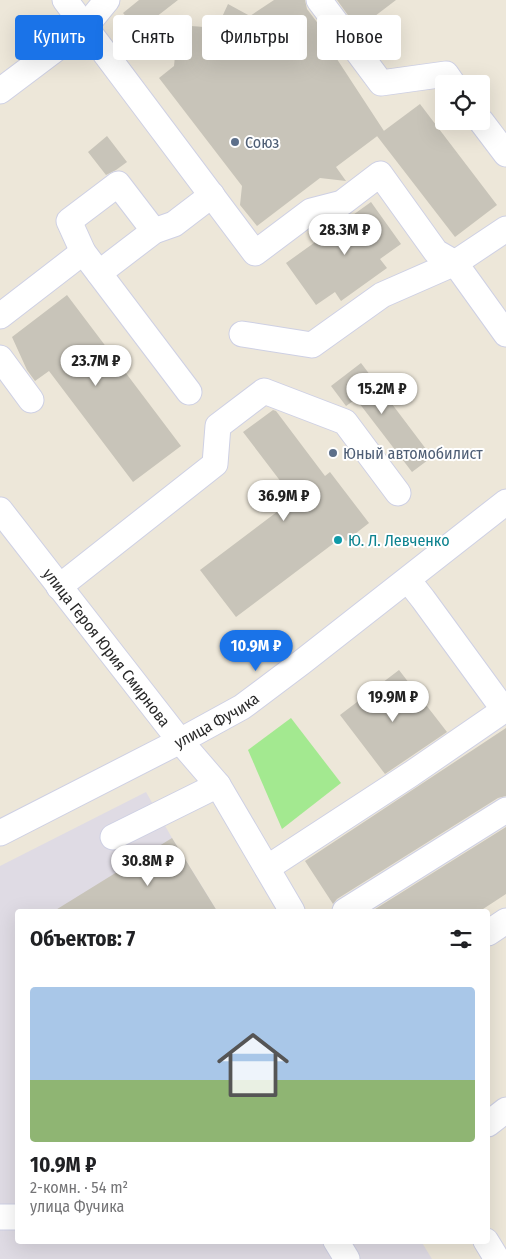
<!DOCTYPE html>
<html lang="ru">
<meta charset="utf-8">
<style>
:root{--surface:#fff;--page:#f2f2f2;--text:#202124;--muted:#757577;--accent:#1a73e8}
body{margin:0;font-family:"Fira Sans Condensed",sans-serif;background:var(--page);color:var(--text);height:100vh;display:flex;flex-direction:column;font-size:19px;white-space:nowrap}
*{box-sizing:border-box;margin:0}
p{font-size:16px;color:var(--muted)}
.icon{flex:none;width:28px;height:28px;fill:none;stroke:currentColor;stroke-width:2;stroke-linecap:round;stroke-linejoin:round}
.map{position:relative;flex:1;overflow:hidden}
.drawer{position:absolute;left:15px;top:909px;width:475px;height:335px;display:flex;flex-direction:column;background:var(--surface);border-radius:5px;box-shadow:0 5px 20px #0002}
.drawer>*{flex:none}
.top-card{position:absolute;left:15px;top:15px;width:476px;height:45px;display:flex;gap:10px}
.controls{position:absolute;left:435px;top:75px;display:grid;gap:10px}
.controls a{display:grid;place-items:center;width:55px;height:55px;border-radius:5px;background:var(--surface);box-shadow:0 5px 20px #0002;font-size:25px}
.price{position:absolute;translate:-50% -42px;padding:0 11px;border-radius:18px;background:#fff;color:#222;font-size:16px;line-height:32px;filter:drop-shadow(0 1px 2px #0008)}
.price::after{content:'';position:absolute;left:50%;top:30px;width:15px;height:11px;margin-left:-8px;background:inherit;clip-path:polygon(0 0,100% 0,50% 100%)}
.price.current{background:var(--accent);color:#fff}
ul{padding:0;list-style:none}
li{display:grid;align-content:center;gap:10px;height:265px;padding:0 15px}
li span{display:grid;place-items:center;height:155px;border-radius:5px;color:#555}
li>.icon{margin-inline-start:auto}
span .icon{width:90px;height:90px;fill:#fffc;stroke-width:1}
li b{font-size:21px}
h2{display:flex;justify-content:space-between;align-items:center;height:60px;padding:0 15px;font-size:21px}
.chip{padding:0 18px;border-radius:5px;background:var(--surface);box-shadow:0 5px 20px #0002;font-size:18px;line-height:45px}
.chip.current{background:var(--accent);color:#fff}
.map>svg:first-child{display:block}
.industrial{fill:#dfdbe4}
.green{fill:#a3e990}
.building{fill:#c8c4b9}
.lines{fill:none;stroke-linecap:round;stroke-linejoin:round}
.minor-casing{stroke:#ced0e4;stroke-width:27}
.minor{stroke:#fff;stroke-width:25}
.service-dot{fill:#5c6f8a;stroke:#fff;stroke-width:2}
.culture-dot{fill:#0f9aa8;stroke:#fff;stroke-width:2}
.labels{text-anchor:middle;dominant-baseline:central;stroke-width:4;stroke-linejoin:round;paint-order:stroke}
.service-label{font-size:16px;fill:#4e5e75;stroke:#fff;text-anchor:start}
.culture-label{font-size:16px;fill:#0d838f;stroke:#fff;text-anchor:start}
.street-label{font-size:16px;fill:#292929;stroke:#fff}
</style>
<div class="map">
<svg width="506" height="1259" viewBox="0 0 506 1259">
<rect width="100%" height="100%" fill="#ede7d9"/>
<path class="industrial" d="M146 792 172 838 217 911H18V1241H421L432 1259H0V866Z"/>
<path class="green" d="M291 718 341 783 282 829 248 750Z"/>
<path class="building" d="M139 0H178L138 31 123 13Z
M274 0H305L307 9 335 46 331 50 384 131 336 167 346 181 320 178 257 226 240 205 242 186 159 78 174 66 178 25 217 28 228 4 250 16Z
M337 0H396L358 29Z
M420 104 497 205 455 237 377 136Z
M107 136 127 162 116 170 106 175 88 152Z
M371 202 401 244 380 259 387 268 341 301 335 292 316 305 286 263Z
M67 295 181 446 133 482 49 371 35 381 27 370 12 337Z
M361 363 432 457 412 472 356 399 346 406 331 386Z
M273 410 276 411 325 476 330 472 369 523 346 541 342 537 236 617 200 570 294 499 243 432Z
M399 670 447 732 385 774 340 715Z
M506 728V796L498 798 337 899 333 904 305 861Z
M506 827V894L480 911H372Z
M172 838 217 911H54Z"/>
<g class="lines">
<defs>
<g id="minor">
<path d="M65 0 255 253 311 211 342 203 380 174 436 252 455 263 506 334"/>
<path d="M319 0 381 83 446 74 453 84"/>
<path d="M0 91 85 27 107 0"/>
<path d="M481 121 506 154"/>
<path d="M154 231 118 184 69 221 83 252 189 392"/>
<path d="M99 273 154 231 174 224 212 195"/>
<path d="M0 316 83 252"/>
<path d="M242 334 312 345 382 295 455 263 506 229"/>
<path d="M0 358 31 400"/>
<path id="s1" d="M0 510 180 741 218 785 292 911"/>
<path d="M59 587 215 464 218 426 264 391 345 422 398 493"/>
<path id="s2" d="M0 833 180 741 242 707 302 662 506 502"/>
<path d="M113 837 218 785"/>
<path d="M267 868 411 774 504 710 423 599 408 580"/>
<path d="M345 911 506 810"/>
<path d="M488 933 506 921"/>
<path d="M488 1124 506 1110"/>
<path d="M0 1217H18"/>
<path d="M336 1241 347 1259"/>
<path d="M486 1241 497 1259"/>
</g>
</defs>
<use href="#minor" class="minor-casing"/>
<use href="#minor" class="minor"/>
</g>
<g class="service-dot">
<circle cx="235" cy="142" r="5"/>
<circle cx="333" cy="453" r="5"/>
</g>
<circle class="culture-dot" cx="338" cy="540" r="5"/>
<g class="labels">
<g class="service-label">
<text x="245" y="142">Союз</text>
<text x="343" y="453">Юный автомобилист</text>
</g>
<g class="culture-label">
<text x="348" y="540">Ю. Л. Левченко</text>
</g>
<g class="street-label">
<text stroke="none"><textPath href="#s1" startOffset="174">улица Героя Юрия Смирнова</textPath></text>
<text stroke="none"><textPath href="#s2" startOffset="244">улица Фучика</textPath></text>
</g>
</g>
</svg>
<div class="controls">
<a><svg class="icon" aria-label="locate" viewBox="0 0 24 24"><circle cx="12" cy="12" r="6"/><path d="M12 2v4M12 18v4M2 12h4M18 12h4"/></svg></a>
</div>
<b class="price" style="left:345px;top:256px">28.3M ₽</b>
<b class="price" style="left:96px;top:387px">23.7M ₽</b>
<b class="price" style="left:382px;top:415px">15.2M ₽</b>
<b class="price" style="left:284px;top:522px">36.9M ₽</b>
<b class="price current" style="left:256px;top:672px">10.9M ₽</b>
<b class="price" style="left:393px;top:723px">19.9M ₽</b>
<b class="price" style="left:148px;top:887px">30.8M ₽</b>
<div class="top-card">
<a class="chip current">Купить</a>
<a class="chip">Снять</a>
<a class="chip">Фильтры</a>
<a class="chip">Новое</a>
</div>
<section class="drawer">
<h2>Объектов: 7<svg class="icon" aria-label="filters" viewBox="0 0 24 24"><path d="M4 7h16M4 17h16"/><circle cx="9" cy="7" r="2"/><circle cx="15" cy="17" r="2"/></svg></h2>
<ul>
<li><span style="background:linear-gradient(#a9c7e8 60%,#8fb573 0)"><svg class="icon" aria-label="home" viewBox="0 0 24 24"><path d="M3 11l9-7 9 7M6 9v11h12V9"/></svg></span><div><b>10.9M ₽</b><p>2-комн. · 54 m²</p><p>улица Фучика</p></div></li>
</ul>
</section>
</div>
